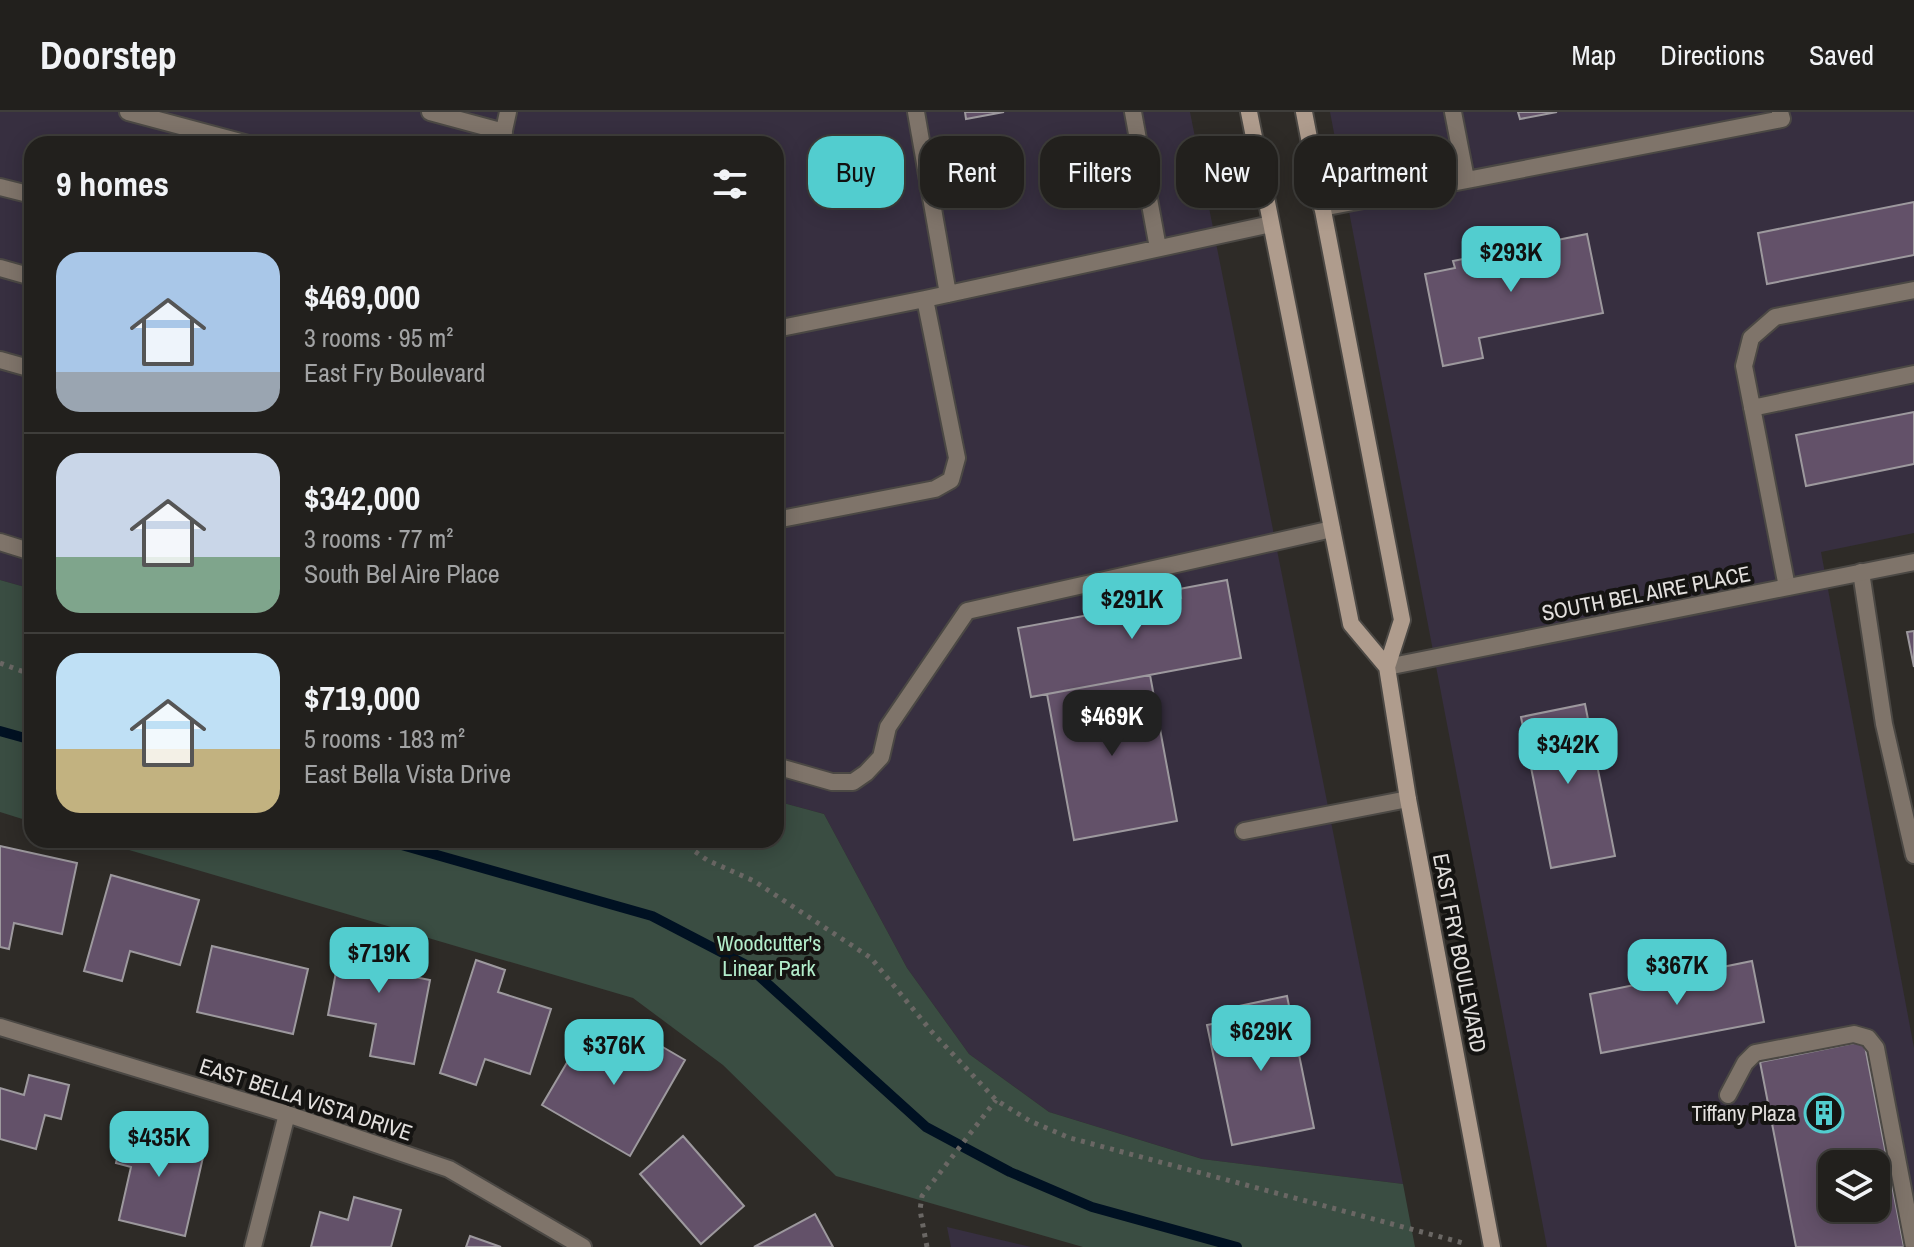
<!DOCTYPE html>
<meta charset="utf-8">
<style>
:root{--surface:#22201d;--page:#2a2826;--text:#f1f3f6;--muted:#a2a3a4;--line:#3f3e3b;--accent:#52cdcf}
body{margin:0;font-family:"Archivo Narrow",sans-serif;background:var(--page);color:var(--text);height:100vh;display:flex;flex-direction:column;font-size:30px;white-space:nowrap}
*{box-sizing:border-box;margin:0}
p{font-size:26px;color:var(--muted)}
.icon{flex:none;width:44px;height:44px;fill:none;stroke:currentColor;stroke-width:2;stroke-linecap:round;stroke-linejoin:round}
.map{position:relative;flex:1;overflow:hidden}
.details{position:absolute;left:24px;top:24px;width:760px;height:712px;display:flex;flex-direction:column;background:var(--surface);border-radius:24px;box-shadow:0 4px 20px #0003,0 0 0 2px var(--line)}
.details>*{flex:none}
.hud{position:absolute;left:808px;top:24px;width:760px;height:72px;display:flex;gap:16px}
.controls{position:absolute;left:1818px;top:1038px;display:grid;gap:16px}
.controls a{display:grid;place-items:center;width:72px;height:72px;border-radius:16px;background:var(--surface);box-shadow:0 4px 20px #0003,0 0 0 2px var(--line);font-size:40px}
.price{position:absolute;translate:-50% -68px;padding:0 18px;border-radius:16px;background:var(--accent);color:#111;font-size:26px;line-height:52px;filter:drop-shadow(0 2px 4px #0008)}
.price::after{content:'';position:absolute;left:50%;top:48px;width:24px;height:18px;margin-left:-12px;background:inherit;clip-path:polygon(0 0,100% 0,50% 100%)}
.price.current{background:#222;color:#fff}
ul{padding:0;list-style:none}
li{display:flex;align-items:center;gap:24px;height:200px;padding:0 32px}
li+li{border-top:2px solid var(--line)}
li span{display:grid;place-items:center;flex:none;width:224px;height:160px;border-radius:24px;color:#555}
li>.icon{margin-inline-start:auto}
span .icon{width:96px;height:96px;fill:#fffc;stroke-width:1}
li b{font-size:34px}
h2{display:flex;justify-content:space-between;align-items:center;height:96px;padding:0 32px;font-size:34px}
.pill{padding:0 28px;border-radius:24px;background:var(--surface);box-shadow:0 4px 20px #0003,0 0 0 2px var(--line);font-size:28px;line-height:72px}
.pill.current{background:var(--accent);color:#111}
header{display:flex;align-items:center;gap:48px;box-sizing:border-box;height:112px;padding:0 40px;background:var(--surface);border-bottom:2px solid var(--line)}
header strong{font-size:38px}
nav{display:flex;gap:44px;margin-inline-start:auto;font-size:28px}
.map>svg:first-child{display:block}
.commercial{fill:#372f40;fill-rule:evenodd}
.green{fill:#3a4d42}
.lines{fill:none;stroke-linecap:round;stroke-linejoin:round}
.stream{stroke:#012;stroke-width:10}
.building{fill:#635169;stroke:#9d999e;stroke-width:2;fill-rule:evenodd}
.service-casing{stroke:#4b4844;stroke-width:20}
.minor-casing{stroke:#4b4844;stroke-width:20}
.secondary-casing{stroke:#4b4844;stroke-width:20}
.path{stroke:#6a6764;stroke-width:5;stroke-dasharray:4 6;stroke-linecap:butt}
.service{stroke:#7f746a;stroke-width:16}
.minor{stroke:#7f746a;stroke-width:16}
.secondary{stroke:#af9c8d;stroke-width:16}
.labels{text-anchor:middle;dominant-baseline:central;stroke-width:8;stroke-linejoin:round;paint-order:stroke}
.street-label{font-size:22px;fill:#e3e0de;stroke:#151412}
.park-label{font-size:22px;fill:#b3edcb;stroke:#151412}
.poi-label{font-size:22px;fill:#e3e0de;stroke:#151412;text-anchor:end}
</style>
<header>
<strong>Doorstep</strong>
<nav><a>Map</a><a>Directions</a><a>Saved</a></nav>
</header>
<div class="map">
<svg width="1914" height="1135" viewBox="0 0 1914 1135">
<rect width="100%" height="100%" fill="#2e2b27"/>
<path class="commercial" d="M0 0H1190L1403 1072 1202 1047 1049 1000 969 942 907 856 824 702 776 689V32H32V477L0 468Z
M1330 0H1914V421L1821 440 1914 936V1135H1547ZM1832 1052H1876V1096H1832Z
M947 1115 1031 1135H951Z"/>
<path class="green" d="M0 468 32 477V710L0 700Z
M776 689 824 702 907 856 969 942 1049 1000 1202 1047 1403 1072 1415 1135H1083L836 1064 723 953 633 886 95 728H776Z"/>
<g class="lines">
<path class="stream" d="M0 619 32 628
M384 728 652 804 748 854 926 1015 1010 1060 1092 1095 1237 1135"/>
</g>
<path class="building" d="M965 0H1004L966 7Z
M1518 0H1557L1520 7Z
M1914 90V143L1767 172 1758 121Z
M1587 122 1603 201 1479 226 1483 246 1443 254 1425 162 1455 156 1453 149Z
M1914 300V352L1806 374 1796 323Z
M1227 468 1241 546 1031 585 1018 516 1181 486 1179 477Z
M1914 519V555L1907 520Z
M1150 563 1177 709 1074 728 1047 582Z
M1585 592 1615 744 1551 756 1521 605Z
M0 734 77 751 62 822 14 811 9 837 0 835Z
M111 763 199 788 180 853 130 839 122 869 84 859Z
M344 817 401 828 394 861 430 868 414 952 370 944 376 912 328 903Z
M212 834 308 857 293 922 197 900Z
M476 848 505 858 498 880 551 897 530 962 485 947 476 973 440 961Z
M1752 849 1764 910 1601 941 1590 882Z
M1287 884 1314 1016 1232 1033 1207 913 1241 906 1239 894Z
M625 913 685 948 630 1044 542 993 585 920 612 936Z
M1864 929 1904 1135H1796L1760 950ZM1832 1052H1876V1096H1832Z
M29 963 69 973 61 1007 45 1003 36 1037 0 1027V976L24 983Z
M124 1013 206 1032 185 1124 119 1108 131 1055 116 1051Z
M683 1024 744 1094 701 1132 640 1062Z
M354 1085 401 1098 391 1135H311L320 1100 348 1108Z
M815 1102 833 1135H754Z
M470 1124 501 1135H466Z"/>
<g class="lines">
<defs>
<path id="service" d="M128 0 248 32
M430 0 504 20
M916 0 948 182
M1133 0 1158 136
M1453 0 1466 67
M501 32 508 0
M0 75 32 83
M1322 96 1782 7 1780 0
M0 156 32 165
M776 217 925 187 1271 112
M0 248 32 257
M1752 296 1914 262
M776 408 935 377 951 368 957 346 925 187
M0 430 32 440
M1861 460 1884 612 1914 743
M1787 475 1744 254 1751 226 1775 205 1914 178
M776 654 832 670H853L866 661 881 645 888 615 967 499 1332 417
M1244 719 1408 687
M1728 983 1745 951 1755 941 1854 922 1868 926 1876 936 1914 1135"/>
<path id="minor" d="M1387 555 1914 450
M0 915 287 1002 449 1057 583 1135
M253 1135 287 1002"/>
<path id="secondary" d="M1249 0 1351 512 1387 555
M1304 0 1402 508 1387 555 1408 687 1492 1135"/>
</defs>
<use href="#service" class="service-casing"/>
<use href="#minor" class="minor-casing"/>
<use href="#secondary" class="secondary-casing"/>
<path class="path" d="M0 551 32 563
M679 728 707 748 754 769 871 846 932 920 996 988 1030 1009 1070 1026 1467 1132
M927 1135 920 1098 922 1084 996 988"/>
<use href="#service" class="service"/>
<use href="#minor" class="minor"/>
<use href="#secondary" class="secondary"/>
</g>
<defs>
<symbol id="building-ring" viewBox="-11 -11 22 22"><circle r="9.5" fill="#151412" stroke="#52cdcf" stroke-width="1.5"/><path d="M-4-6H4V6H1V3H-1V6H-4ZM-2.5-4.3h1.7v1.8h-1.7ZM.8-4.3h1.7v1.8H.8ZM-2.5-1h1.7V.8h-1.7ZM.8-1h1.7V.8H.8Z" fill="#52cdcf"/></symbol>
</defs>
<g fill-rule="evenodd">
<use href="#building-ring" x="1802" y="979" width="44" height="44"/>
</g>
<g class="labels">
<g class="street-label">
<text transform="translate(1646 481) rotate(-11)">SOUTH BEL AIRE PLACE</text>
<text transform="translate(1460 841) rotate(79)">EAST FRY BOULEVARD</text>
<text transform="translate(306 987) rotate(18)">EAST BELLA VISTA DRIVE</text>
</g>
<g class="park-label">
<text x="769" y="831">Woodcutter's<tspan x="769" dy="25">Linear Park</tspan></text>
</g>
<g class="poi-label">
<text x="1796" y="1001">Tiffany Plaza</text>
</g>
</g>
</svg>
<div class="controls">
<a><svg class="icon" aria-label="layers" viewBox="0 0 24 24"><path d="M12 4l9 5-9 5-9-5zM3 14l9 5 9-5"/></svg></a>
</div>
<b class="price" style="left:1511px;top:182px">$293K</b>
<b class="price" style="left:1132px;top:529px">$291K</b>
<b class="price current" style="left:1112px;top:646px">$469K</b>
<b class="price" style="left:1568px;top:674px">$342K</b>
<b class="price" style="left:379px;top:883px">$719K</b>
<b class="price" style="left:1677px;top:895px">$367K</b>
<b class="price" style="left:1261px;top:961px">$629K</b>
<b class="price" style="left:614px;top:975px">$376K</b>
<b class="price" style="left:159px;top:1067px">$435K</b>
<div class="hud">
<a class="pill current">Buy</a>
<a class="pill">Rent</a>
<a class="pill">Filters</a>
<a class="pill">New</a>
<a class="pill">Apartment</a>
</div>
<section class="details">
<h2>9 homes<svg class="icon" aria-label="filters" viewBox="0 0 24 24"><path d="M4 7h16M4 17h16"/><circle cx="9" cy="7" r="2"/><circle cx="15" cy="17" r="2"/></svg></h2>
<ul>
<li><span style="background:linear-gradient(#a9c7e8 75%,#9aa5b1 0)"><svg class="icon" aria-label="home" viewBox="0 0 24 24"><path d="M3 11l9-7 9 7M6 9v11h12V9"/></svg></span><div><b>$469,000</b><p>3 rooms · 95 m²</p><p>East Fry Boulevard</p></div></li>
<li><span style="background:linear-gradient(#c9d6e8 65%,#7fa58c 0)"><svg class="icon" aria-label="home" viewBox="0 0 24 24"><path d="M3 11l9-7 9 7M6 9v11h12V9"/></svg></span><div><b>$342,000</b><p>3 rooms · 77 m²</p><p>South Bel Aire Place</p></div></li>
<li><span style="background:linear-gradient(#bfe0f5 60%,#c2b280 0)"><svg class="icon" aria-label="home" viewBox="0 0 24 24"><path d="M3 11l9-7 9 7M6 9v11h12V9"/></svg></span><div><b>$719,000</b><p>5 rooms · 183 m²</p><p>East Bella Vista Drive</p></div></li>
</ul>
</section>
</div>
